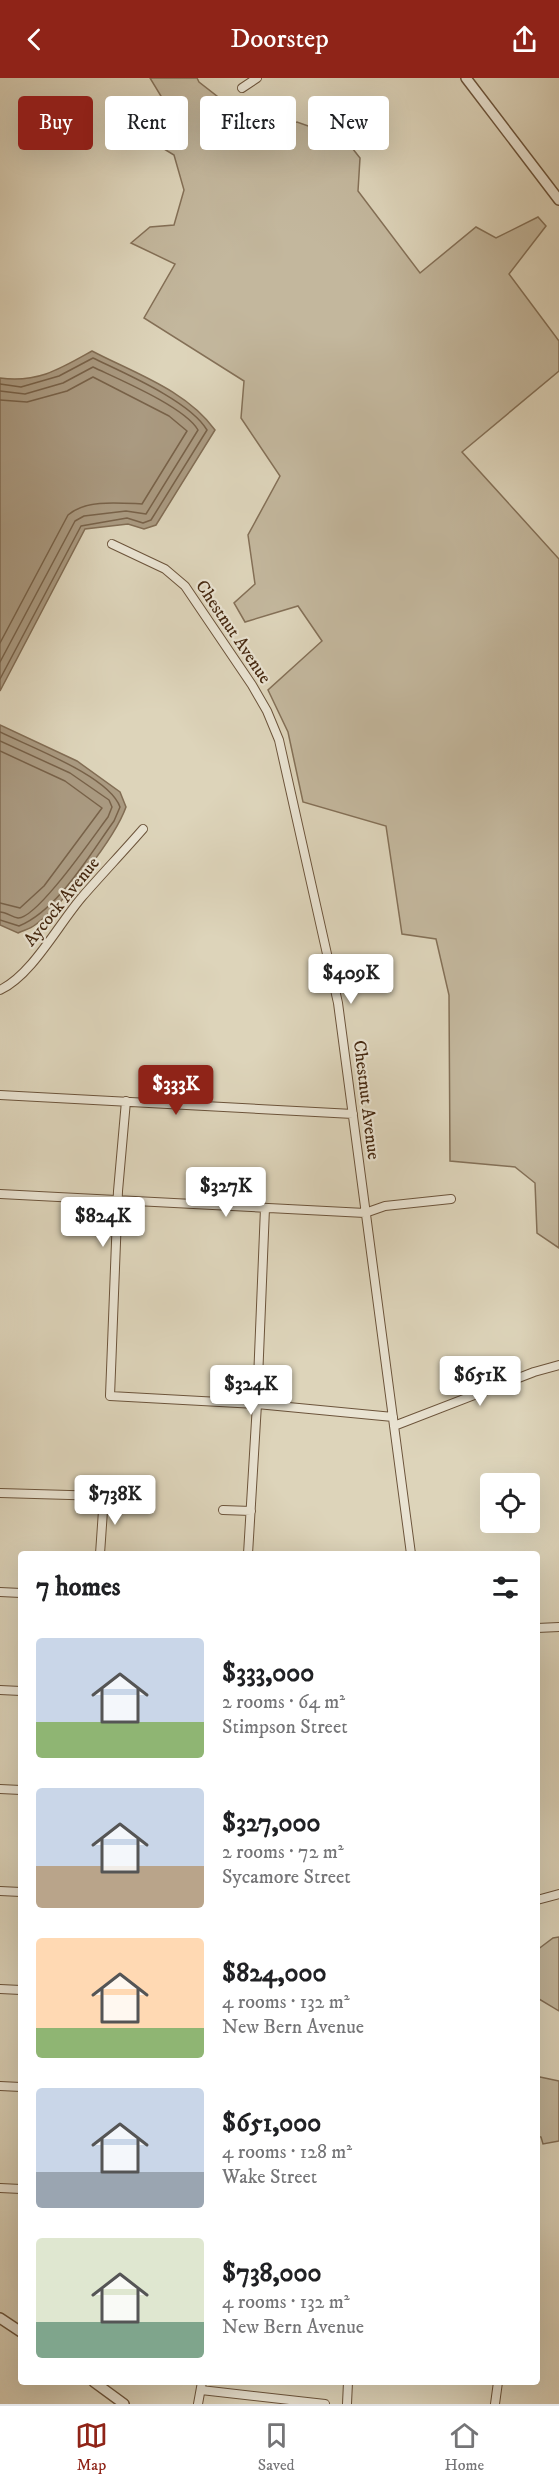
<!DOCTYPE html>
<meta charset="utf-8">
<style>
:root{--surface:#fff;--page:#f6f6f6;--text:#202124;--muted:#757577;--line:#e0e0e0;--accent:#8f2418}
body{margin:0;font-family:"IM FELL DW Pica",serif;background:var(--page);color:var(--text);height:100vh;display:flex;flex-direction:column;font-size:22px;white-space:nowrap}
*{box-sizing:border-box;margin:0}
p{font-size:20px;color:var(--muted)}
.icon{flex:none;width:33px;height:33px;fill:none;stroke:currentColor;stroke-width:2;stroke-linecap:round;stroke-linejoin:round}
.map{position:relative;flex:1;overflow:hidden}
.panel{position:absolute;left:18px;top:1473px;width:522px;height:834px;display:flex;flex-direction:column;background:var(--surface);border-radius:6px;box-shadow:0 6px 24px #0002}
.panel>*{flex:none}
.top-card{position:absolute;left:18px;top:18px;width:524px;height:54px;display:flex;gap:12px}
.buttons{position:absolute;left:480px;top:1395px;display:grid;gap:12px}
.buttons a{display:grid;place-items:center;width:60px;height:60px;border-radius:6px;background:var(--surface);box-shadow:0 6px 24px #0002;font-size:30px}
.price{position:absolute;translate:-50% -51px;padding:0 14px;border-radius:6px;background:#fff;color:#222;font-size:20px;line-height:39px;filter:drop-shadow(0 2px 3px #0008)}
.price::after{content:'';position:absolute;left:50%;top:36px;width:18px;height:14px;margin-left:-9px;background:inherit;clip-path:polygon(0 0,100% 0,50% 100%)}
.price.current{background:var(--accent);color:#fff}
ul{padding:0;list-style:none}
li{display:flex;align-items:center;gap:18px;height:150px;padding:0 18px}
li span{display:grid;place-items:center;flex:none;width:168px;height:120px;border-radius:6px;color:#555}
li>.icon{margin-inline-start:auto}
span .icon{width:72px;height:72px;fill:#fffc;stroke-width:1}
li b{font-size:26px}
h2{display:flex;justify-content:space-between;align-items:center;height:72px;padding:0 18px;font-size:26px}
.pill{padding:0 21px;border-radius:6px;background:var(--surface);box-shadow:0 6px 24px #0002;font-size:21px;line-height:54px}
.pill.current{background:var(--accent);color:#fff}
header{display:flex;justify-content:space-between;align-items:center;height:78px;padding:0 18px;background:var(--accent);color:#fff;font-size:27px;font-weight:600}
.menu{display:flex;justify-content:space-around;align-items:center;height:84px;border-top:2px solid var(--line);background:var(--surface);font-size:16px;color:var(--muted)}
.menu a{display:grid;justify-items:center;gap:3px}
.menu .current{color:var(--accent)}
.map>svg:first-child{display:block}
.green{fill:#c3b79d;stroke:#847057;stroke-width:1.5}
.water{fill:#aa9a81;stroke:#826d54;stroke-width:1.5}
.lines{fill:none;stroke-linecap:round;stroke-linejoin:round}
.shore{stroke:#786249;stroke-width:1.5}
.minor-casing{stroke:#6c543b;stroke-width:10}
.tertiary-casing{stroke:#6c543b;stroke-width:12}
.minor{stroke:#e9e3d2;stroke-width:8}
.tertiary{stroke:#e9e3d2;stroke-width:9}
.labels{text-anchor:middle;dominant-baseline:central;stroke-width:4.5;stroke-linejoin:round;paint-order:stroke}
.street-label{font-size:18px;fill:#462911;stroke:#e9e3d2}
</style>
<header><svg class="icon" aria-label="back" viewBox="0 0 24 24"><path d="M15 5l-7 7 7 7"/></svg>Doorstep<svg class="icon" aria-label="share" viewBox="0 0 24 24"><path d="M12 15V3M7 8l5-5 5 5M5 13v7h14v-7"/></svg></header>
<div class="map">
<svg width="559" height="2326" viewBox="0 0 559 2326">
<rect width="100%" height="100%" fill="#ddd4ba"/>
<filter id="stains"><feTurbulence type="fractalNoise" baseFrequency=".00333" numOctaves="4"/><feColorMatrix values="0 0 0 0 .2 0 0 0 0 .09 0 0 0 0 .02 0 0 0 .5 -.17"/></filter>
<radialGradient id="worn" r=".72"><stop offset=".6" stop-color="#630" stop-opacity="0"/><stop offset="1" stop-color="#630" stop-opacity=".3"/></radialGradient>
<path class="green" d="M150 0H197L199 4 263 54 297 44 345 61 360 80 358 113 420 195 476 149 496 160 538 139 546 148 509 196 559 263V293L462 374 559 481V1170L537 1155 535 1105 515 1089 450 1083 449 917 436 861 402 856 386 748 303 724 288 654 268 612 322 563 298 528 245 544 234 525 255 506 248 457 280 398 241 340 244 303 144 240 175 186 131 165 150 149 174 147 184 112 174 77 125 47 167 28Z
M559 1859V1933L539 1921 537 1872 553 1860Z
M540 1999 559 2003V2063L543 2066 541 2059 537 2058V2000Z"/>
<path class="water" d="M92 273C134 295 186 312 215 352L156 447 144 451 128 446 85 451 0 613V300C38 305 60 291 92 273Z
M0 647 77 683 120 714 126 729C115 760 62 828 35 847 30 851 24 852 18 855L0 847Z"/>
<g class="lines">
<path class="shore" d="M0 306 21 309 59 298 93 280C124 295 190 323 207 352L151 442 143 445 127 440 81 448 0 601
M0 313 25 316 63 305 93 289C118 301 185 329 198 352L146 436 126 433 84 438 75 443 0 584
M0 322 27 324 67 313 93 299 169 338 187 353 142 426C121 425 86 421 68 437L0 565
M0 654C30 669 109 698 120 729L114 743C90 776 58 832 19 848L0 842
M0 663 70 695 109 722 112 729 108 739C95 756 37 841 18 840 12 839 6 834 0 834
M0 673 65 703 102 730 44 808 20 830 0 825"/>
<defs>
<path id="minor" d="M242 10 257 0
M112 466 165 491 185 508 252 607 267 633 279 662 338 925 411 1476
M0 912C32 897 58 847 82 819 102 796 123 774 143 751
M0 1017 353 1036
M126 1023 118 1113 110 1318 257 1326 393 1339
M0 1116 365 1135 385 1128 451 1121
M394 1348 534 1294 559 1287
M0 1415 104 1418 100 1476
M223 1432 251 1433
M248 1476 257 1326 265 1130
M0 1514 21 1515
M537 1550 559 1549
M0 1612 21 1613
M0 1711 21 1712
M0 1813 21 1814
M537 1822 559 1816
M0 1911 21 1912
M0 2008 21 2009
M0 2110 21 2111
M201 2312 325 2326
M198 2326 202 2304
M347 2326 348 2304
M495 2326 498 2304"/>
<path id="tertiary" d="M466 0 559 122
M0 2240 21 2254
M94 2304 124 2326"/>
</defs>
<use href="#minor" class="minor-casing"/>
<use href="#tertiary" class="tertiary-casing"/>
<use href="#minor" class="minor"/>
<use href="#tertiary" class="tertiary"/>
</g>
<g class="labels">
<g class="street-label">
<text transform="translate(233 554) rotate(56)">Chestnut Avenue</text>
<text transform="translate(62 824) rotate(-51)">Aycock Avenue</text>
<text transform="translate(366 1022) rotate(83)">Chestnut Avenue</text>
</g>
</g>
<rect width="100%" height="100%" filter="url(#stains)"/>
<rect width="100%" height="100%" fill="url(#worn)"/>
</svg>
<div class="buttons">
<a><svg class="icon" aria-label="locate" viewBox="0 0 24 24"><circle cx="12" cy="12" r="6"/><path d="M12 2v4M12 18v4M2 12h4M18 12h4"/></svg></a>
</div>
<b class="price" style="left:351px;top:927px">$409K</b>
<b class="price current" style="left:176px;top:1038px">$333K</b>
<b class="price" style="left:226px;top:1140px">$327K</b>
<b class="price" style="left:103px;top:1170px">$824K</b>
<b class="price" style="left:480px;top:1329px">$651K</b>
<b class="price" style="left:251px;top:1338px">$324K</b>
<b class="price" style="left:115px;top:1448px">$738K</b>
<div class="top-card">
<a class="pill current">Buy</a>
<a class="pill">Rent</a>
<a class="pill">Filters</a>
<a class="pill">New</a>
</div>
<section class="panel">
<h2>7 homes<svg class="icon" aria-label="filters" viewBox="0 0 24 24"><path d="M4 7h16M4 17h16"/><circle cx="9" cy="7" r="2"/><circle cx="15" cy="17" r="2"/></svg></h2>
<ul>
<li><span style="background:linear-gradient(#c9d6e8 70%,#8fb573 0)"><svg class="icon" aria-label="home" viewBox="0 0 24 24"><path d="M3 11l9-7 9 7M6 9v11h12V9"/></svg></span><div><b>$333,000</b><p>2 rooms · 64 m²</p><p>Stimpson Street</p></div></li>
<li><span style="background:linear-gradient(#c9d6e8 65%,#b9a48a 0)"><svg class="icon" aria-label="home" viewBox="0 0 24 24"><path d="M3 11l9-7 9 7M6 9v11h12V9"/></svg></span><div><b>$327,000</b><p>2 rooms · 72 m²</p><p>Sycamore Street</p></div></li>
<li><span style="background:linear-gradient(#ffd9b3 75%,#8fb573 0)"><svg class="icon" aria-label="home" viewBox="0 0 24 24"><path d="M3 11l9-7 9 7M6 9v11h12V9"/></svg></span><div><b>$824,000</b><p>4 rooms · 132 m²</p><p>New Bern Avenue</p></div></li>
<li><span style="background:linear-gradient(#c9d6e8 70%,#9aa5b1 0)"><svg class="icon" aria-label="home" viewBox="0 0 24 24"><path d="M3 11l9-7 9 7M6 9v11h12V9"/></svg></span><div><b>$651,000</b><p>4 rooms · 128 m²</p><p>Wake Street</p></div></li>
<li><span style="background:linear-gradient(#dfe7d0 70%,#7fa58c 0)"><svg class="icon" aria-label="home" viewBox="0 0 24 24"><path d="M3 11l9-7 9 7M6 9v11h12V9"/></svg></span><div><b>$738,000</b><p>4 rooms · 132 m²</p><p>New Bern Avenue</p></div></li>
</ul>
</section>
</div>
<nav class="menu">
<a class="current"><svg class="icon" aria-label="map" viewBox="0 0 24 24"><path d="M3 6l6-2 6 2 6-2v14l-6 2-6-2-6 2zM9 4v14M15 6v14"/></svg>Map</a>
<a><svg class="icon" aria-label="saved" viewBox="0 0 24 24"><path d="M7 4h10v16l-5-4-5 4z"/></svg>Saved</a>
<a><svg class="icon" aria-label="home" viewBox="0 0 24 24"><path d="M3 11l9-7 9 7M6 9v11h12V9"/></svg>Home</a>
</nav>
